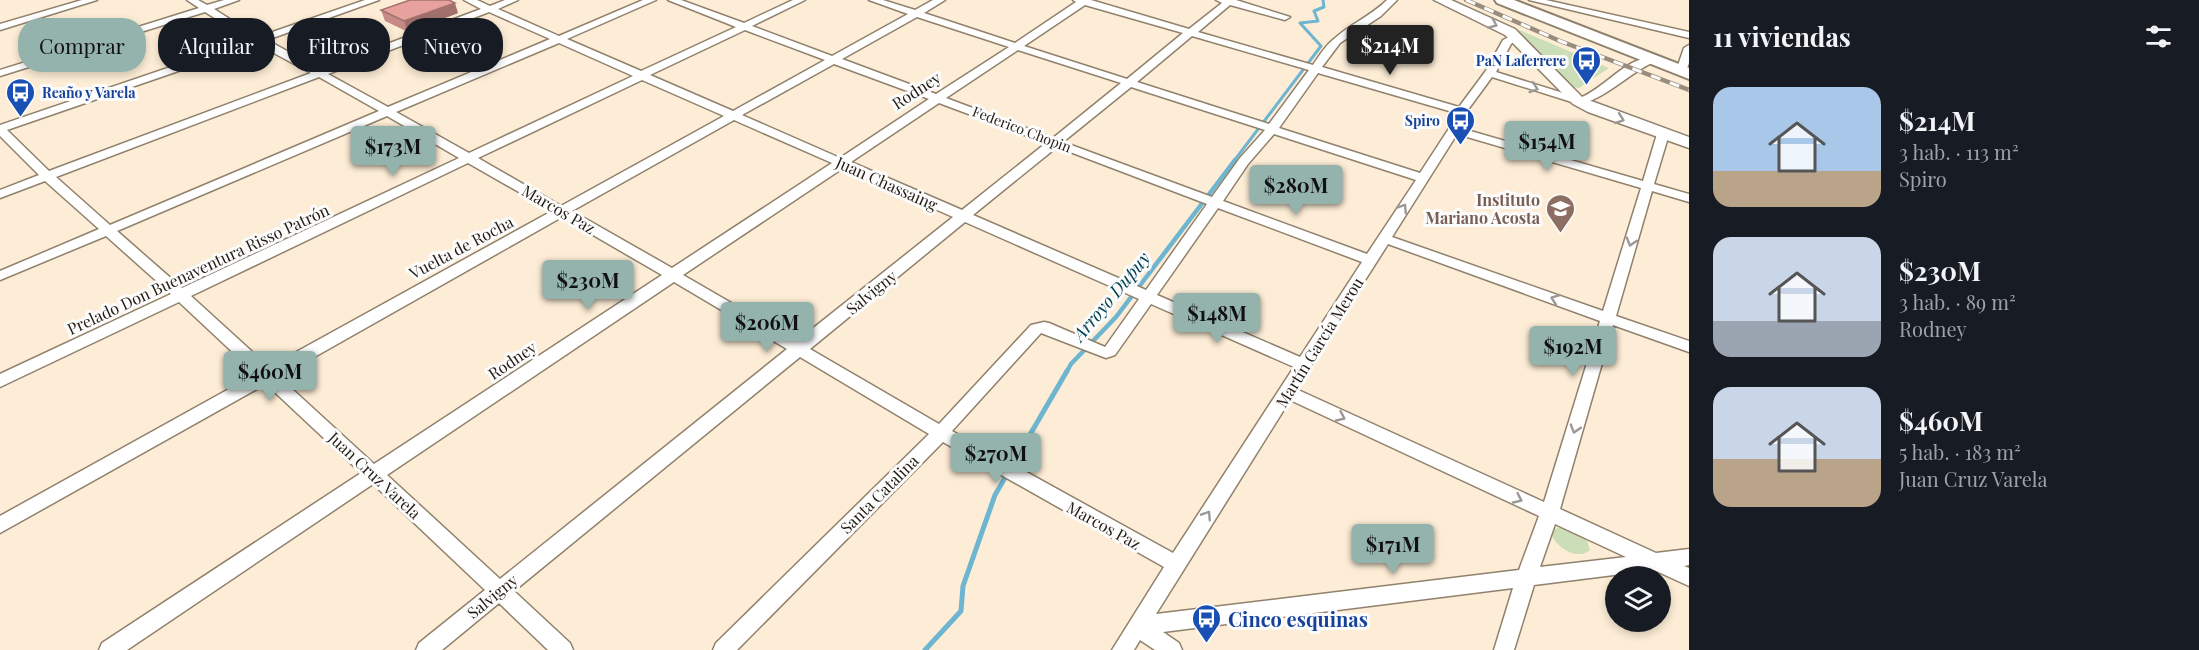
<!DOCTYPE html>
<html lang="es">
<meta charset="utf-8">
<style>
:root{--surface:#171b24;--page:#242831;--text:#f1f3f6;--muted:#9ea1a6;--accent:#94b3ad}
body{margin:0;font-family:"Playfair Display",serif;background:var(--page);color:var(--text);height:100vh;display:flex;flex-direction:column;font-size:22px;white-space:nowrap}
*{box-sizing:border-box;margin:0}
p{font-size:20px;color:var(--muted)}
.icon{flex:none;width:33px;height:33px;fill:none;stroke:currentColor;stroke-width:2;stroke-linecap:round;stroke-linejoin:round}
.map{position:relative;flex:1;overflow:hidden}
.details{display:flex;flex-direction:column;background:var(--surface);width:510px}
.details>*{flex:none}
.banner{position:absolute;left:18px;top:18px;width:570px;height:54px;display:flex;gap:12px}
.fabs{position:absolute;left:1605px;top:566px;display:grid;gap:12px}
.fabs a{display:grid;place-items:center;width:66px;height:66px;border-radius:50%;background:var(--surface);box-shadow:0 3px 9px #0003;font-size:30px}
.price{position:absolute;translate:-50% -51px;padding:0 14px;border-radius:6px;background:var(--accent);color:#111;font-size:20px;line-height:39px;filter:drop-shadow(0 2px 3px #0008)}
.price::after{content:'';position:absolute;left:50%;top:36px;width:18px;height:14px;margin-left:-9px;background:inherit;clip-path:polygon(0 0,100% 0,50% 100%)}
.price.selected{background:#222;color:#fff}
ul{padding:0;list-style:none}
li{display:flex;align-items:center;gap:18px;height:150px;padding:0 24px}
li span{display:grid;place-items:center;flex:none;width:168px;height:120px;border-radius:18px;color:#555}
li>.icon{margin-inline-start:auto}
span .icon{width:72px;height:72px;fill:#fffc;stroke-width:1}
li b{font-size:26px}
h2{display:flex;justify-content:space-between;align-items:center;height:72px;padding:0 24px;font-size:26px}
.tag{padding:0 21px;border-radius:24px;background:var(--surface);box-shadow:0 3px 9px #0003;font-size:21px;line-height:54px}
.tag.selected{background:var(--accent);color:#111}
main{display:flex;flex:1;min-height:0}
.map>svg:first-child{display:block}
.green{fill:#ccdeb7}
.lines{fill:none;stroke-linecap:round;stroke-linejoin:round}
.stream-far2{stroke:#6db5d0;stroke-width:3}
.stream-far1{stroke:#6db5d0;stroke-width:4.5}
.stream{stroke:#6db5d0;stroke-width:5}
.minor-casing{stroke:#90816c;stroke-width:3}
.secondary-casing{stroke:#90816c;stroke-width:3}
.primary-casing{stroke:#90816c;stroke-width:4}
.minor{fill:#fff;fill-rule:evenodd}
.secondary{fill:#fff;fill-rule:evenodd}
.primary{fill:#fff;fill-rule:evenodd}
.rail-casing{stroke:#988d7d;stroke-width:4.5}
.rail{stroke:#fcfcfc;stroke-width:3;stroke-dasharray:10;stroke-linecap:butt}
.wall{fill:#c78b87}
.shaded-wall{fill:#a2716e}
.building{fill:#e7a29d;stroke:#a2716e;stroke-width:1.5}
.oneway{stroke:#9b9895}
.labels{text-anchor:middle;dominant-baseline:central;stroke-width:6;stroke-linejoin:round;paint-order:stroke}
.far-transit-label{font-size:14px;font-weight:bold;fill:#164399;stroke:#fcfcfc;text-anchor:end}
.far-street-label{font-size:14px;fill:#211b13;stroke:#fcfcfc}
.street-label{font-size:16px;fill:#211b13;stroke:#fcfcfc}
.education-label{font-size:16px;font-weight:bold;fill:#785e54;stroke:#fcfcfc;text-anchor:end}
.water-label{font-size:18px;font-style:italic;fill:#004256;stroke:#fcfcfc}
.near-transit-label{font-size:20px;font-weight:bold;fill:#164399;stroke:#fcfcfc;text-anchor:start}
</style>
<main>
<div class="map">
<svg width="1689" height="650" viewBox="0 0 1689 650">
<rect width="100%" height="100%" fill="#fdedd6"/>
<path class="green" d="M1517 29 1609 68 1579 88 1572 87Z
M1564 526 1586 538 1590 550C1577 561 1557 548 1551 534L1552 530Z"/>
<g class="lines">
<path class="stream-far2" d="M1234 161 1321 46 1300 23 1318 21 1314 11 1324 7 1323 0"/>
<path class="stream-far1" d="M1066 373 1071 364 1116 317 1235 160"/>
<path class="stream" d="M925 650 961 611 963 586 995 495 1067 371"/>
<defs>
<path id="minor" d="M82 0H97L0 30V24Z
M187 0H198L207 5 224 0H239L214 9 258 37 365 0H379L267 40 320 69 481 9 464 0H477L490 6 505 0H518L498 9 559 36 643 0H656L567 39 641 71 736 27 668 0H681L744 23 793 0H805L752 26 832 56 908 14 869 0H883L915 10 933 0H945L924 13 1015 43 1076 2 1073 0H1091L1189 29 1222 3 1216 0H1236L1290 17 1285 20 1230 5 1198 32 1313 65C1319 56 1325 46 1334 39 1350 24 1371 16 1387 0H1397L1381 16 1340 43 1322 67 1459 107 1485 72 1503 40 1513 35 1521 37 1511 44 1496 72 1579 98C1602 91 1629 54 1654 58V62C1629 73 1603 101 1578 104L1492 77 1467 111 1460 128 1643 181 1657 134 1663 131 1669 134 1654 184 1689 194V202L1652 191 1616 316 1689 341V352L1613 325 1560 509 1656 553 1689 549V565L1684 566 1689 568V586L1654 570 1534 585 1514 650H1494L1513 588 1163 632 1179 643 1182 650H1155L1140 640 1134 650H1112L1164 567 943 442 737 650H713L716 643 929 434 800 357 514 591 570 643 573 650H548L499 603 442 650H416L419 643 485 590 373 484 127 650H99L102 643 361 473 266 384 0 533V516L256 374 179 302 0 387V374L171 294 106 236 0 280V271L99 229 45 181 0 198V190L39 175 0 136V125L250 40 205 12 0 76V70L199 8ZM1085 5 1183 33 1127 79 1024 46ZM489 12 550 39 388 107 328 74ZM917 17 1009 47 936 94 842 59ZM745 30 825 60 733 111 650 75ZM1192 36 1309 70 1269 124 1137 82ZM559 43 633 76 469 153 396 112ZM257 44 311 73 49 171 7 130ZM1018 50 1121 83 1053 138 946 98ZM834 64 929 99 840 158 742 115ZM1318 73 1456 113 1448 130 1420 173 1279 128ZM319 77 379 111 110 225 56 177ZM642 80 724 116 561 206 478 158ZM1131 87 1265 130 1240 158 1212 197 1063 142ZM939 103 1046 143 962 210 851 162ZM387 116 459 158 182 288 117 231ZM734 120 832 163 672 268 572 211ZM1274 134 1416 180 1367 254 1223 201 1248 164ZM1457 134 1641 188 1603 311 1392 237ZM1057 147 1207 204 1146 290 973 215ZM468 163 552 211 269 367 191 296ZM843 168 953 217 797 341 683 275ZM1218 208 1362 262 1300 357 1157 295ZM562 217 662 275 374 464 279 377ZM965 222 1139 299 1105 347 1049 323 1044 322 1031 325 939 424 810 349ZM1388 244 1600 321 1544 502 1296 389ZM674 282 787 349 500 579 387 475ZM1151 304 1294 367 1173 553 952 431 1041 333 1106 358 1115 355ZM1290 400 1539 516 1519 570 1156 614ZM1555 524 1626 557 1540 567Z
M1529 0H1546L1689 32V38Z
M1689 45V63L1686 71 1677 73 1676 71 1684 48Z"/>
<path id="secondary" d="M1434 0H1451L1515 29 1583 98 1689 137V148L1588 112 1573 104 1505 35Z"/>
<path id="primary" d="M1495 0H1514L1689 68V79L1497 3Z"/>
</defs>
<use href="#minor" class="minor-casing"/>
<use href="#secondary" class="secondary-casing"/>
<use href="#primary" class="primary-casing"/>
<use href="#minor" class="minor"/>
<use href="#secondary" class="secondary"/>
<use href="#primary" class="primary"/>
<defs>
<path id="rail" d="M1466 0 1560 41 1689 90"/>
</defs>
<use href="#rail" class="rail-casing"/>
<use href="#rail" class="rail"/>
</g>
<path class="wall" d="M381 10 458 13 408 32 385 21Z"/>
<path class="shaded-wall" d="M455 3 458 13 408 32 404 21Z"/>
<path class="building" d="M410 0H449L455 3 404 21 381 10Z"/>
<defs><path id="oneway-chevron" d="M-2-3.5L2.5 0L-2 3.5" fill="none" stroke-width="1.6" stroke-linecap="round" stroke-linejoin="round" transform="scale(1.5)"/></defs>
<g class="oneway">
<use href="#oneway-chevron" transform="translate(1493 24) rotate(24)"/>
<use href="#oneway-chevron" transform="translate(1534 88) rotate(18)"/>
<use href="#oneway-chevron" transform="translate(1620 119) rotate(20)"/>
<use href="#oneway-chevron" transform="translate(1403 208) rotate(-57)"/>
<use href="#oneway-chevron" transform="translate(1631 242) rotate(107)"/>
<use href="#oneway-chevron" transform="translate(1555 299) rotate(-160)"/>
<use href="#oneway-chevron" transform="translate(1341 417) rotate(25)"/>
<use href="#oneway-chevron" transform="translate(1575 429) rotate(107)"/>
<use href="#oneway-chevron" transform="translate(1518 499) rotate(25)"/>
<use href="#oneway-chevron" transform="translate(1207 515) rotate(-57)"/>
</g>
<defs>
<symbol id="bus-pin" viewBox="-11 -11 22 30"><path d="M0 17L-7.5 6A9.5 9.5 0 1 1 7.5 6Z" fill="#1a4fb4" stroke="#fcfcfc"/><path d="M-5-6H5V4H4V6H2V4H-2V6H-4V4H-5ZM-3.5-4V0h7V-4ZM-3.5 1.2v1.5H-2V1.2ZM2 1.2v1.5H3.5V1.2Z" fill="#fff"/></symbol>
<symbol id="school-pin" viewBox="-11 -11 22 30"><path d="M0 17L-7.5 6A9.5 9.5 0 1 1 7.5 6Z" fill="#8d6e63" stroke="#fcfcfc"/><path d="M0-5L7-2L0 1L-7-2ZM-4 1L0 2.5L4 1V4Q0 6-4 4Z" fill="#fff"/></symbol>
</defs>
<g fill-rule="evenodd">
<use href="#bus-pin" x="1570" y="44" width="33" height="45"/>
<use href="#bus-pin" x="4" y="76" width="33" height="45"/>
<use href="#bus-pin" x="1444" y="104" width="33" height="45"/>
<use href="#school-pin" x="1544" y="192" width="33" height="45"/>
<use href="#bus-pin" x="1190" y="602" width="33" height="45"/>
</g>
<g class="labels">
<g class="far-transit-label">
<text x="1566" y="60">PaN Laferrere</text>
<text x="42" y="92" text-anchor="start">Reaño y Varela</text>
<text x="1440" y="120">Spiro</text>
</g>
<g class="far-street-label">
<text transform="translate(1022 129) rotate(21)">Federico Chopin</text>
</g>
<g class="street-label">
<text transform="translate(916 90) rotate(-33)">Rodney</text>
<text transform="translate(887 183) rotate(24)">Juan Chassaing</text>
<text transform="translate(559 209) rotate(30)">Marcos Paz</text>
<text transform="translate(461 247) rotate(-28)">Vuelta de Rocha</text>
<text transform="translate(198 269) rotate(-25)">Prelado Don Buenaventura Risso Patrón</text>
<text transform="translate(871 292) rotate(-39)">Salvigny</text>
<text transform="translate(1319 342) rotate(-58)">Martín García Merou</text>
<text transform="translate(512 360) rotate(-34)">Rodney</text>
<text transform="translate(375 475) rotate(43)">Juan Cruz Varela</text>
<text transform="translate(879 494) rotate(-45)">Santa Catalina</text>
<text transform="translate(1104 525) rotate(29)">Marcos Paz</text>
<text transform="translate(492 596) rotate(-39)">Salvigny</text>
</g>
<g class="education-label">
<text x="1540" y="199">Instituto<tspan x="1540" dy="18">Mariano Acosta</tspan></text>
</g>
<g class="water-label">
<text transform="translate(1111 296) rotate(-50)">Arroyo Dupuy</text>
</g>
<g class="near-transit-label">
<text x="1228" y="618">Cinco esquinas</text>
</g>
</g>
</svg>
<div class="fabs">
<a><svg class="icon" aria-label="layers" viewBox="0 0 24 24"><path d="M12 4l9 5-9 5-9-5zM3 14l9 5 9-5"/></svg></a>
</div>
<b class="price selected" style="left:1390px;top:76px">$214M</b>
<b class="price" style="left:1547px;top:172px">$154M</b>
<b class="price" style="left:393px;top:177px">$173M</b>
<b class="price" style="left:1296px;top:216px">$280M</b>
<b class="price" style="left:588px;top:311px">$230M</b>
<b class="price" style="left:1217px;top:344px">$148M</b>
<b class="price" style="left:767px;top:353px">$206M</b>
<b class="price" style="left:1573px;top:377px">$192M</b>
<b class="price" style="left:270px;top:402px">$460M</b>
<b class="price" style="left:996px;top:484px">$270M</b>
<b class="price" style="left:1393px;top:575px">$171M</b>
<div class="banner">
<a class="tag selected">Comprar</a>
<a class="tag">Alquilar</a>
<a class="tag">Filtros</a>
<a class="tag">Nuevo</a>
</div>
</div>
<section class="details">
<h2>11 viviendas<svg class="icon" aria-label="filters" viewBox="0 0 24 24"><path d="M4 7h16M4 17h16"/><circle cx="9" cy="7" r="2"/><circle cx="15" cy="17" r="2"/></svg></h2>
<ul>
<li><span style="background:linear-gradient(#a9c7e8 70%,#b9a48a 0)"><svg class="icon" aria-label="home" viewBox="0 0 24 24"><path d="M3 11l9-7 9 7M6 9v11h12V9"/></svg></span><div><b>$214M</b><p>3 hab. · 113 m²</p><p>Spiro</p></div></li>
<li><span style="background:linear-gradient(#c9d6e8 70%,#9aa5b1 0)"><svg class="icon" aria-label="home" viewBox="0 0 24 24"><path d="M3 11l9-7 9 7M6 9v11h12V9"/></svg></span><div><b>$230M</b><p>3 hab. · 89 m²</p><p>Rodney</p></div></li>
<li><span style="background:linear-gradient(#c9d6e8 60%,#b9a48a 0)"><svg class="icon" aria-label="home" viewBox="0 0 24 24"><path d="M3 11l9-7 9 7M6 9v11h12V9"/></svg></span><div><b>$460M</b><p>5 hab. · 183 m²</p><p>Juan Cruz Varela</p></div></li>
</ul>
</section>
</main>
